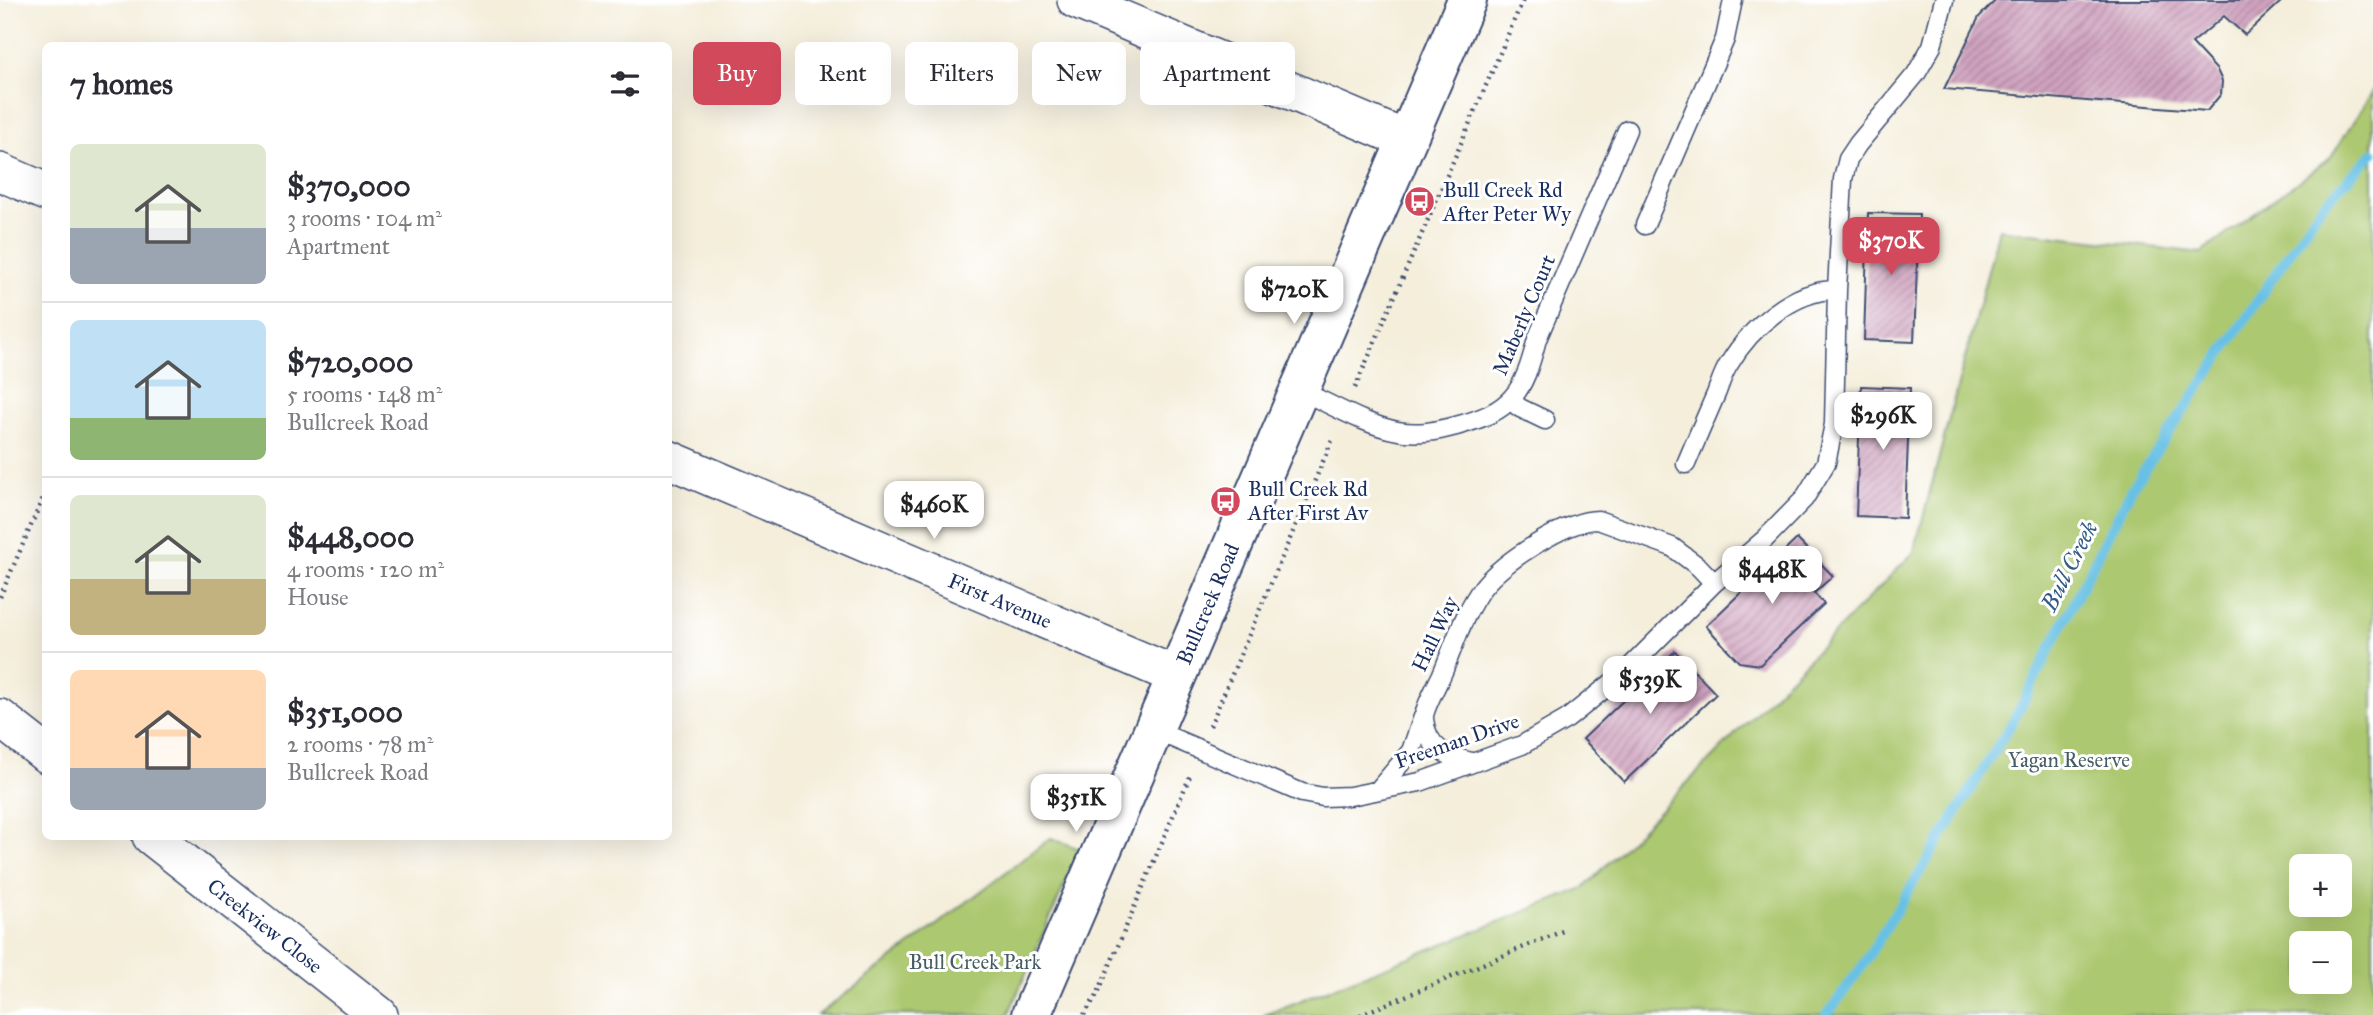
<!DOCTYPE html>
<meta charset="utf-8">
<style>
:root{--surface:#fff;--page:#f2f2f3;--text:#2b2b33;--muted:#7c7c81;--line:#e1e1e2;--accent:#d1495b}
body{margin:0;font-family:"IM FELL Great Primer",serif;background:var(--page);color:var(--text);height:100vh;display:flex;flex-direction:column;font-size:26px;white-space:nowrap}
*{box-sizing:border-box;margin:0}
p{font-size:23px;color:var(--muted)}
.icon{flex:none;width:38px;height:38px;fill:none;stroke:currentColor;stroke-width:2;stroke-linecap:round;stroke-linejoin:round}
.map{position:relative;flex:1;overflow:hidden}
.drawer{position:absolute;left:42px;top:42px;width:630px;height:798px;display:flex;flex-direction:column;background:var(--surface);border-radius:10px;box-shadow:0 7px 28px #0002}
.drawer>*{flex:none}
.hud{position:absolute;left:693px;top:42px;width:665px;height:63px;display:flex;gap:14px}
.fabs{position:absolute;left:2289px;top:854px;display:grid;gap:14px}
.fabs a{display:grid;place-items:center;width:63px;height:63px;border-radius:10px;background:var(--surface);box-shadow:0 7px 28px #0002;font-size:35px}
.price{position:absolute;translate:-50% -60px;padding:0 16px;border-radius:14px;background:#fff;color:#222;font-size:23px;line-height:46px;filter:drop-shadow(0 2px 4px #0008)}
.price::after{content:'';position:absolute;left:50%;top:42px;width:21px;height:16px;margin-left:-10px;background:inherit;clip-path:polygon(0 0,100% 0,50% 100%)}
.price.active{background:var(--accent);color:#fff}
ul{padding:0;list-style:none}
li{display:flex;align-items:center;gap:21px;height:175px;padding:0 28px}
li+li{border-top:2px solid var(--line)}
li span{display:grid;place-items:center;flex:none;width:196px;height:140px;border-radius:10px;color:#555}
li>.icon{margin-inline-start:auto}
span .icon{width:84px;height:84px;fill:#fffc;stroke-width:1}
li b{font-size:30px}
h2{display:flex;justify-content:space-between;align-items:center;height:84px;padding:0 28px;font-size:30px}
.tag{padding:0 24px;border-radius:10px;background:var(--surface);box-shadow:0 7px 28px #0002;font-size:24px;line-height:63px}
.tag.active{background:var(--accent);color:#fff}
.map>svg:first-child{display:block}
.park{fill:#acc86f;stroke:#647c66;stroke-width:2;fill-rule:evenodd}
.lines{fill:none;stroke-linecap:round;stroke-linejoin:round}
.stream{stroke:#68c1e5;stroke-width:10}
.building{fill:url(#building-hatch)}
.lane-casing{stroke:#3c4c71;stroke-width:21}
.street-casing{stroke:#3c4c71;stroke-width:40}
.secondary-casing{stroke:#3c4c71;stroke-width:42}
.path{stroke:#3c4c71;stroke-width:4.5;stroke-dasharray:2 5;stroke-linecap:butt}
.lane{stroke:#fff;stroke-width:18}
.street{stroke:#fff;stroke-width:37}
.secondary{stroke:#fff;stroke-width:38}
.labels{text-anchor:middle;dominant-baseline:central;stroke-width:6;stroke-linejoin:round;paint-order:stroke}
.poi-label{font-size:21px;fill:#1b2f5e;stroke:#fff;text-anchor:start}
.street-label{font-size:21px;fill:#1b2f5e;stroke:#fff}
.park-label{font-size:21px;fill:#465d63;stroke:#fff}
.water-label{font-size:23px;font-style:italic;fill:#325b86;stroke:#fff}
</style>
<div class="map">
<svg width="2373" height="1015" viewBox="0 0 2373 1015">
<defs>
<pattern id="building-hatch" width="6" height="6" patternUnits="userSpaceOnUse" patternTransform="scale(1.75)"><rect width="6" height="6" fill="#d0a2bf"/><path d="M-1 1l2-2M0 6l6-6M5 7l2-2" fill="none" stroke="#a8849e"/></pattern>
</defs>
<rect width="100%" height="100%" fill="#fff"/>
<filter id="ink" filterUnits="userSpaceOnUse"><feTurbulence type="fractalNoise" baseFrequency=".0143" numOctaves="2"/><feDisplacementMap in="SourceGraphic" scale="14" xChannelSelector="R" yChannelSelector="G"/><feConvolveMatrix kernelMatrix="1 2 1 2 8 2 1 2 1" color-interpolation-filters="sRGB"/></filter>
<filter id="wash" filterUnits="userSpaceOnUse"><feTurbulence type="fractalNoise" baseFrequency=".00686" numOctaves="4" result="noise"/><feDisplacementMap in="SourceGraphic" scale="28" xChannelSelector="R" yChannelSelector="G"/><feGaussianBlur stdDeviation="1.57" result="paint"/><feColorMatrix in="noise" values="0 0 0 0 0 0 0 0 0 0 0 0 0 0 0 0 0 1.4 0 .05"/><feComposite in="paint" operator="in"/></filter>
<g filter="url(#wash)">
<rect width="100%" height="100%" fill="#f4eedb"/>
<path class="park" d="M2373 91V1015H1264L1584 888 1914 552 1999 229 2201 253 2330 158ZM2301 866H2340V905H2301ZM2301 943H2340V982H2301Z
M1051 838 1080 849 1008 1015H818Z"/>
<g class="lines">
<path class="stream" d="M1827 1015 1863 965 2016 716 2132 488 2319 209 2373 153"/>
</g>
<g id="blocks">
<path class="building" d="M1996 0H2283L2245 35 2224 16 2192 43 2217 70 2222 81 2221 94 2207 111 1944 89 1979 17Z
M1868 213 1919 214 1914 342 1864 340Z
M1861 386 1910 388 1905 518 1856 516Z
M1797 539 1833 576 1814 593 1824 604 1760 665 1739 662 1706 626Z
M1675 651 1716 694 1624 782 1583 739Z"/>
</g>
</g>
<g filter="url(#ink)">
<use href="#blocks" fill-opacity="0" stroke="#3c4c71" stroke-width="2"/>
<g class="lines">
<defs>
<path id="lane" d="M1645 225 1725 39 1733 0
M1299 390C1331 404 1364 425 1398 431 1418 435 1437 431 1456 426 1512 411 1523 394 1537 339L1627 130
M1510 400 1520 408 1545 420
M1686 464C1696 440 1706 417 1716 394 1720 384 1723 373 1729 364 1750 328 1794 289 1837 290
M1154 730 1302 793 1323 797 1350 796 1420 782 1522 745 1567 719 1624 673 1714 583 1765 539 1804 499 1826 463 1834 424 1837 290 1843 179 1848 159 1858 144 1916 74 1932 46 1944 0
M1472 762C1447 757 1427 748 1424 719 1423 710 1437 685 1442 674 1454 646 1464 612 1483 587 1503 562 1566 520 1598 520L1672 547 1699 567 1714 583
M1379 789 1411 751 1423 717"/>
<path id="street" d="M1076 0 1407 140
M0 172 46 192
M668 459 1177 676
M0 718 46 754
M151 836 379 1015"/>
<path id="secondary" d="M1031 1015 1467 0"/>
</defs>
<use href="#lane" class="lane-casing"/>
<use href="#street" class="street-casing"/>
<use href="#secondary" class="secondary-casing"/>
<path class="path" d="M1355 388 1523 0
M0 597 46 491
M1210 726 1333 438
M1084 1015 1098 993 1190 776
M1360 1015 1565 930"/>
<use href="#lane" class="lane"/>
<use href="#street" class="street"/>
<use href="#secondary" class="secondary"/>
</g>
</g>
<defs>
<symbol id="bus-disc" viewBox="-11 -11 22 22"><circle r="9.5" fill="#d1495b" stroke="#fff"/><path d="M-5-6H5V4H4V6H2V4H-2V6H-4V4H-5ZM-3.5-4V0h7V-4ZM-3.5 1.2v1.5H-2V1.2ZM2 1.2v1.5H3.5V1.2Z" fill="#fff"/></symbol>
</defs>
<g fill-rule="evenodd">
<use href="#bus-disc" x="1402" y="184" width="35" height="35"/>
<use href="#bus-disc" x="1208" y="484" width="35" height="35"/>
</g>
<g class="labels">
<g class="poi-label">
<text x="1443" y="190">Bull Creek Rd<tspan x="1443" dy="24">After Peter Wy</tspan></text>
<text x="1248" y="489">Bull Creek Rd<tspan x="1248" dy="24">After First Av</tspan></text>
</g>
<g class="street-label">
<text transform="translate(1524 315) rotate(-67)">Maberly Court</text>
<text transform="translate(1000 601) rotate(23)">First Avenue</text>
<text transform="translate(1208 604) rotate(-67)">Bullcreek Road</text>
<text transform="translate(1435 634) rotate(-65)">Hall Way</text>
<text transform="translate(1457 741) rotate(-19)">Freeman Drive</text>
<text transform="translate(265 926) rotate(38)">Creekview Close</text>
</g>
<g class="park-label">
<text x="2069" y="760">Yagan Reserve</text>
<text x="975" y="962">Bull Creek Park</text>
</g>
<g class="water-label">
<text transform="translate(2069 566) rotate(-63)">Bull Creek</text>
</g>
</g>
</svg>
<div class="fabs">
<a>+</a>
<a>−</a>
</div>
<b class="price active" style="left:1891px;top:277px">$370K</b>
<b class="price" style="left:1294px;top:326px">$720K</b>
<b class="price" style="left:1883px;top:452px">$296K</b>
<b class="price" style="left:934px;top:541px">$460K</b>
<b class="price" style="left:1772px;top:606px">$448K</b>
<b class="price" style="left:1650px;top:716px">$539K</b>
<b class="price" style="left:1076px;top:834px">$351K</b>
<div class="hud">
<a class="tag active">Buy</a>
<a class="tag">Rent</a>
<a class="tag">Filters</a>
<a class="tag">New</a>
<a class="tag">Apartment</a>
</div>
<section class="drawer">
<h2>7 homes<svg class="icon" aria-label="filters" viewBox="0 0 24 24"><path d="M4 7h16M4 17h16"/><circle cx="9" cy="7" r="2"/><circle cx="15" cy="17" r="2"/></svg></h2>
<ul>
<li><span style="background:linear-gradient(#dfe7d0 60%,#9aa5b1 0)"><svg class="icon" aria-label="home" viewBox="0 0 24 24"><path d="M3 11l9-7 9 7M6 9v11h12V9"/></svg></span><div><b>$370,000</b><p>3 rooms · 104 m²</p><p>Apartment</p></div></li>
<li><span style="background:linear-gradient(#bfe0f5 70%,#8fb573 0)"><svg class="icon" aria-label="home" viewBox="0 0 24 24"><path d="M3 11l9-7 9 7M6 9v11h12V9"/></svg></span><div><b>$720,000</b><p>5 rooms · 148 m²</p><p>Bullcreek Road</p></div></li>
<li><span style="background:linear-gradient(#dfe7d0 60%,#c2b280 0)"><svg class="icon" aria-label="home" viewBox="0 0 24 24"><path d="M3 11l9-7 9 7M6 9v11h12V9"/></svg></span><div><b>$448,000</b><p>4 rooms · 120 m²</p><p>House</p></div></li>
<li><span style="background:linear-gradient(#ffd9b3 70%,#9aa5b1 0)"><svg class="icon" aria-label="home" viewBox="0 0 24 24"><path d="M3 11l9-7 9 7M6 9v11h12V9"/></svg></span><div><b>$351,000</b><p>2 rooms · 78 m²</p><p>Bullcreek Road</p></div></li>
</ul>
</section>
</div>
